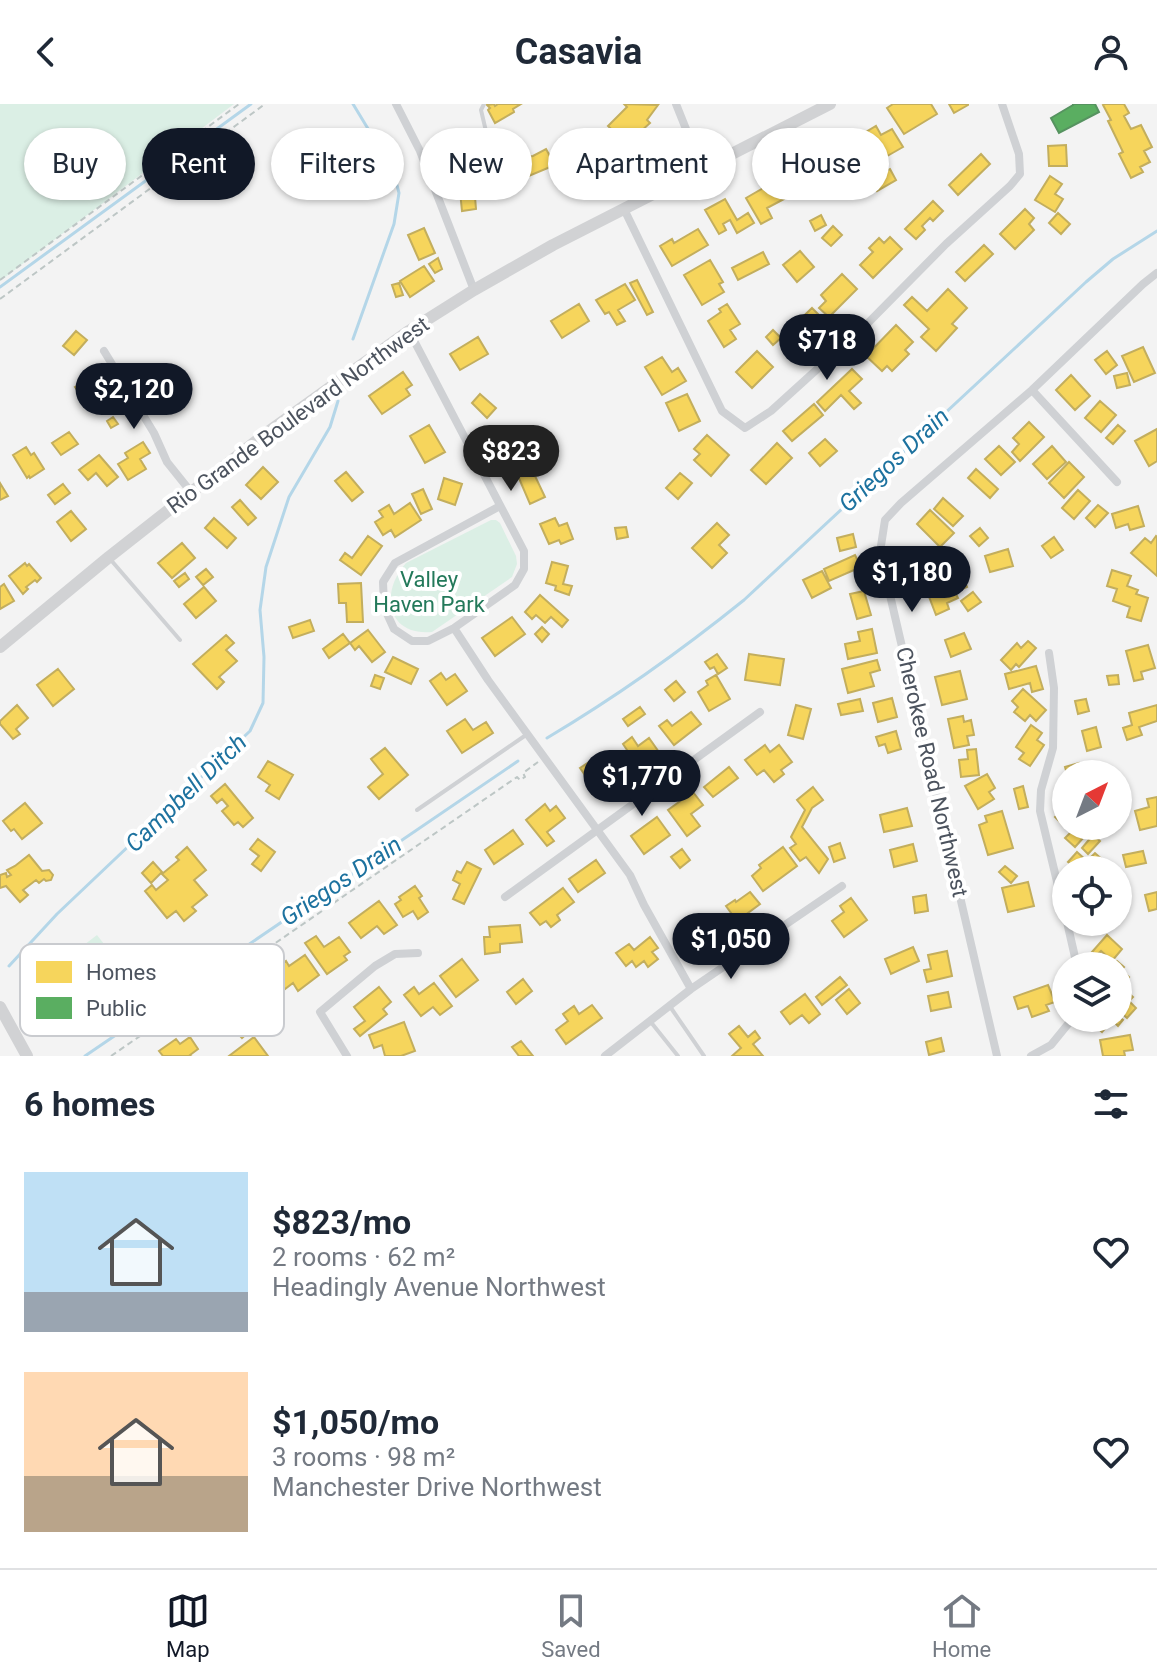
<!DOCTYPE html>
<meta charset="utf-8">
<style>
:root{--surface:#fff;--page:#f2f2f3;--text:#1f2937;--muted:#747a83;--line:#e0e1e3;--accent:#111827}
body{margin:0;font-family:Roboto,sans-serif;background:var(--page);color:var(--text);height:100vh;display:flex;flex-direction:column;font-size:30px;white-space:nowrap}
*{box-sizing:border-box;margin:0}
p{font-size:26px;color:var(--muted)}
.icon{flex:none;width:44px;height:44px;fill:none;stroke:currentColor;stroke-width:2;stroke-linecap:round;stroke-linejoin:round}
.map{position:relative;height:952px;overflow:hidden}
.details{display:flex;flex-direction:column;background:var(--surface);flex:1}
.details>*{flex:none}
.hud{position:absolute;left:24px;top:24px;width:1110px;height:72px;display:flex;gap:16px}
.needle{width:52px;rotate:42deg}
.tools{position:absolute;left:1052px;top:656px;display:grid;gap:16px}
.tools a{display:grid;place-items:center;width:80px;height:80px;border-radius:50%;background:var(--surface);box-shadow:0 2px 6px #0004;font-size:40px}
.price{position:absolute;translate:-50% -68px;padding:0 18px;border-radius:28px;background:var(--accent);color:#fff;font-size:26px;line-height:52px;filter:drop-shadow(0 2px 4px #0008)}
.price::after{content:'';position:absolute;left:50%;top:48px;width:24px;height:18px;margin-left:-12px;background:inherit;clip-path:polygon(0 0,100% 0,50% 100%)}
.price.active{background:#222;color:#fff}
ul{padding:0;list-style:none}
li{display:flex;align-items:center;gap:24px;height:200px;padding:0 24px}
li span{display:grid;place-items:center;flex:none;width:224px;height:160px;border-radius:0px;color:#555}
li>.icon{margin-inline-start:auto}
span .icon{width:96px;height:96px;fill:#fffc;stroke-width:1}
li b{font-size:34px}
h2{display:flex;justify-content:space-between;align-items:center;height:96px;padding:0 24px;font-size:34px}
.tag{padding:0 28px;border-radius:36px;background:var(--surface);box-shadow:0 2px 6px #0004;font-size:28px;line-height:72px}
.tag.active{background:var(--accent);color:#fff}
header{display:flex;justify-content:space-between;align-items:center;height:104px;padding:0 24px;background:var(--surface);font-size:36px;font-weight:700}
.tabs{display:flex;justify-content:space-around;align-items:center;height:112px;border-top:2px solid var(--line);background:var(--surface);font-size:22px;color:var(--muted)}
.tabs a{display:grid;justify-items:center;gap:4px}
.tabs .active{color:var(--accent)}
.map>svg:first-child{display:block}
.green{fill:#dbefe5}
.homes{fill:#f6d55c;stroke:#c3ae5d;stroke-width:2}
.public{fill:#5aae61;stroke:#569360;stroke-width:2}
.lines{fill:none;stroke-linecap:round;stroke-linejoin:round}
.stream{stroke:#b4d6e8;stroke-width:3}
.path{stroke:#bdc6c5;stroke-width:2;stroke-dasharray:6 4;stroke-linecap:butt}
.lane{stroke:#cfd1d4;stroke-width:4}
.street{stroke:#cfd1d4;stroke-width:8}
.secondary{stroke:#d1d2d4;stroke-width:12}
.labels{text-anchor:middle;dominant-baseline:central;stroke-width:8;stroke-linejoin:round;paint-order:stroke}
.street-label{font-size:22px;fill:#4c535e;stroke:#fff}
.park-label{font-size:22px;fill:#23795a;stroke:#fff}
.water-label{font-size:24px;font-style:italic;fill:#1d729f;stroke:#fff}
.key{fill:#fff;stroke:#c9cbcf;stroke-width:2}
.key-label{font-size:22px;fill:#4c535e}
</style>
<header><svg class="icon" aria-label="back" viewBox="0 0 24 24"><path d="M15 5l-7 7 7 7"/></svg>Casavia<svg class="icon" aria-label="person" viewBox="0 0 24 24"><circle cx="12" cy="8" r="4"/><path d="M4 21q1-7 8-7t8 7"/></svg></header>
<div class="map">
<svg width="1157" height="952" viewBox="0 0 1157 952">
<rect width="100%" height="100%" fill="#f3f3f3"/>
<path class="green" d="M0 0H234L0 177Z
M491 416H496L500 419 516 452 517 460 512 473 432 528C386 532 380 488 406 459Z
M97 831 111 849 73 878 59 860Z"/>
<path class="homes" d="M494 0 495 2 498 0H521L513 5 514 8 495 19 488 6 490 4 487 1Z
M624 0 658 1 647 16 650 19 627 40 608 22 627 3Z
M893 0H931L937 10 904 30 887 4Z
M949 0H968V1L954 9Z
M1105 0H1124L1129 9 1124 12 1131 25 1141 21 1152 43 1144 47 1150 58 1140 63 1143 68 1131 74 1119 50 1123 48 1108 17 1111 16 1103 1Z
M876 22 881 31 892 25 903 43 875 59 859 32Z
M1066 41 1067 62H1049L1048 42Z
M602 43 611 60 593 68 596 74 588 78 590 82 583 86 569 61Z
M546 45 555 61 524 74 520 67 518 68 513 56 526 50 527 53 533 52Z
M838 47 847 64 805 87 796 70Z
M508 48 513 60 502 65 497 53Z
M981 50 990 60 958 91 949 81Z
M489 58H490L505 73 496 81 493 77 475 93 476 105 462 107 460 87 468 81 466 79Z
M890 65 896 76 877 87 871 75Z
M1050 72 1062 80 1055 90 1063 95 1055 108 1035 96Z
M776 81 784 95 767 104 772 114 761 120 746 94 767 82 768 85Z
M725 95 737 116 748 109 754 119 737 129 730 116 723 120 726 126 719 130 705 106Z
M933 97 943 107 933 117 930 114 922 122 925 126 916 135 905 125Z
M1025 105 1034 114 1029 120 1034 126 1015 145 1000 130Z
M1058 109 1070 120 1061 130 1049 119Z
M821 111 826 121 815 127 810 117Z
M833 122 842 131 831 142 822 134Z
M424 124 435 149 419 156 408 131Z
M698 125 708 141 672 162 660 142 672 135 674 139Z
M890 133 902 145 873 174 860 161 873 148 869 144 879 134 884 139Z
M984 141 993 150 965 177 956 168Z
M800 147 814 163 797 178 783 161Z
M763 148 769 160 738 176 732 164Z
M438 154 442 165 435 169 429 160Z
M710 156 723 178 719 180 724 188 702 201 684 171Z
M424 162 434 177 410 193 400 177Z
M842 170 857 185 829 213 819 204 826 197 821 191Z
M637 176 653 208 647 211 630 179Z
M399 179 403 191 396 193 392 181Z
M625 180 635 196 618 206 625 217 617 221 609 208 605 210 596 196Z
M948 185 967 204 952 220 957 224 936 247 921 233 929 225 904 201 912 193 927 207Z
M579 200 589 217 562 234 551 217Z
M727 200 740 220 730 226 736 235 724 243 708 217 721 208 719 205Z
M812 204 827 219 819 228 814 223 796 240 786 229Z
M896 221 913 238 905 246 909 250 892 267 887 262 882 267 866 252Z
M773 226 781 234 773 241 766 233Z
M76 227 87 236 74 251 63 242Z
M478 233 488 250 460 266 450 250Z
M1143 243 1155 269 1134 278 1122 252Z
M757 247 773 263 752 284 736 268Z
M1107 247 1117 261 1106 270 1095 256Z
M662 253 672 268 678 264 686 277 662 291 645 263Z
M852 265 862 275 849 287 861 299 854 305 841 291 825 307 817 298Z
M99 266 104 274 101 276 109 289 107 290 110 296 98 304 87 286 80 290 75 283 90 274 88 272Z
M403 268 412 281 406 285 410 291 382 310 369 292Z
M1127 269 1130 281 1117 284 1114 272Z
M1071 271 1090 292 1075 306 1056 286Z
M480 290 496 304 487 314 472 299Z
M687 290 700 317 679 327 666 299Z
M1100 297 1116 311 1101 328 1085 314Z
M814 300 823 311 792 337 783 327Z
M113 313 118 320 111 324 107 317Z
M1029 318 1044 333 1020 357 1012 348 1019 340 1013 334Z
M429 321 445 348 425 359 410 332Z
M1118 321 1125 327 1113 340 1106 334Z
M1157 325V357L1149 362 1135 337Z
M69 328 78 340 61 351 52 339Z
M510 328 522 352 508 359 496 334Z
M707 331 729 351 711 372 694 356 700 350 694 345Z
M825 335 837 347 820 362 809 349Z
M143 338 150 349 140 355 146 365 128 376 118 360 128 354 125 349Z
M777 339 792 354 766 380 751 366Z
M999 342 1015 358 1001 371 985 355Z
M1052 342 1066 358 1047 375 1033 360Z
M26 343 31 351 34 349 44 365 30 374 29 372 27 374 13 351Z
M99 351 118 373 107 382 96 369 88 376 79 366Z
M1069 358 1084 373 1064 394 1049 379Z
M540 362 542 369 535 372 545 393 530 400 518 372Z
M263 363 278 378 261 395 246 381Z
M976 365 998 385 990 394 968 374Z
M346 368 363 388 352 397 335 377Z
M680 369 692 379 678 395 666 384Z
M444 374 462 380 455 401 438 395Z
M0 379 8 392 0 396Z
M63 380 70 389 55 400 48 391Z
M423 385 432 405 421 410 412 390Z
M1078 386 1090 397 1074 415 1062 404Z
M943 394 963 412 953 422 934 405Z
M240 396 256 414 248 421 232 403Z
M410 399 421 416 395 433 391 426 383 431 375 418 383 413 379 407 389 401 394 410Z
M1098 401 1108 409 1095 423 1086 414Z
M1138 402 1144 422 1130 426 1128 420 1116 424 1112 410Z
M930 406 954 429 940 443 917 420Z
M71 407 86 425 71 437 57 418Z
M214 414 236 434 227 444 205 424Z
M555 414 559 422 567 419 573 435 561 440 559 436 549 440 540 420Z
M717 419 729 431 719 441 727 449 712 464 692 444Z
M626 423 628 433 617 435 615 424Z
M980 424 988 434 979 442 970 432Z
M853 430 856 443 840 447 837 434Z
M368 432 382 442 361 471 340 456 345 449 352 454Z
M1156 432 1157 433V472L1131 449 1145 434 1151 439Z
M1054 433 1063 446 1051 454 1042 442Z
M182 439 195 454 172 474 158 459Z
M1008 445 1013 462 990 468 985 452Z
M855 451 861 463 829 477 824 465Z
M944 455 947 464 926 472 922 462Z
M552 458 568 462 563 480 572 482 569 491 555 486 556 482 546 479Z
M25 459 27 462 29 460 41 474 37 478 35 476 26 483 28 485 23 490 9 472Z
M206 465 213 473 203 481 196 473Z
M1112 466 1131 472 1127 482 1138 486 1136 490 1148 494 1141 517 1127 513 1130 503 1113 497 1117 485 1107 482Z
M822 467 831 484 812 494 803 476Z
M185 469 189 475 179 483 174 477Z
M962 470 967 483 955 488 958 494 947 499 949 505 936 511 928 490 952 479 951 475Z
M361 479 363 518H347L346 499H339L338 480Z
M4 480 14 497 0 505V483Z
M204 483 216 497 196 514 184 500Z
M864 487 871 511 857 515 850 490Z
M973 488 981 498 968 507 961 497Z
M540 491 568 516 562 523 551 513 545 519 536 511 532 515 525 508Z
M512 513 525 530 495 552 482 534Z
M310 516 314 527 293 534 289 523Z
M542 523 549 530 542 538 535 530Z
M872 525 877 549 848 555 845 540 860 537 858 528Z
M368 526 385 548 372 558 359 542 355 546 350 539 329 554 323 545 343 530 350 539Z
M964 529 971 545 951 553 945 536Z
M226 531 234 539 226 546 237 557 219 573 224 578 217 585 193 560Z
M1028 537 1036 544 1019 563 1016 560 1011 566 1001 556 1017 539 1021 544Z
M1148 541 1155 564 1141 568 1143 575 1134 577 1126 547Z
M717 550 727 564 718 570 714 563 710 565 705 558Z
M749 550 784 555 780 581 745 576Z
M393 553 418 565 411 580 385 568Z
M877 556 880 566 870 569 874 582 848 589 842 565Z
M1036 562 1043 585 1032 588 1030 579 1009 585 1005 570Z
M58 565 74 585 53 602 37 581Z
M960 567 967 595 942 601 935 573Z
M441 569 446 576 455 570 467 587 447 601 430 577Z
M375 571 384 574 380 585 371 582Z
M716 571 730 595 709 607 698 588 708 581 706 577Z
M1118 571 1119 580 1109 581 1107 572Z
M676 577 685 588 674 597 665 586Z
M1023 585 1046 606 1036 617 1030 611 1025 617 1014 608 1018 603 1012 597Z
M892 594 897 613 878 618 873 599Z
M860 595 863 607 841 611 838 600Z
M1086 595 1089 607 1078 610 1075 597Z
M17 601 28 614 16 625 20 630 13 635 0 620V617Z
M796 601 811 605 803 635 788 631Z
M1157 601V617L1139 623 1142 631 1127 636 1123 624 1132 621 1129 609Z
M640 603 645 610 628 622 623 615Z
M691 608 701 620 674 641 659 622 667 616 672 622Z
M963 612 964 618 971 616 974 631 967 632 969 641 954 644 948 615Z
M465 615 473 626 486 618 493 629 462 649 447 627Z
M1031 621 1042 629 1037 636 1044 641 1030 662 1019 655 1024 649 1016 643Z
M1096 623 1101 643 1087 647 1082 627Z
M896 627 901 645 888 649 885 640 879 642 876 633Z
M632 633 638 642 649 634 661 651 635 670 621 650 627 646 623 640Z
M765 641 770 648 779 641 792 658 781 666 784 670 774 678 764 666 757 671 745 656Z
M385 644 408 671 379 695 368 683 383 670 371 655Z
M976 645 979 671 961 673 959 656 968 655 967 646Z
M598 652 617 678 599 691 580 664Z
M268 657 293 671 279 695 266 687 270 681 258 673Z
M1079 659 1082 670H1067L1065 663Z
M729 663 738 674 713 693 704 683Z
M987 670 995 684 989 688 994 695 978 705 965 682Z
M225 680 253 714 243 723 238 718 234 721 222 707 228 702 222 695 217 699 211 692Z
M1023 682 1028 703 1019 705 1014 685Z
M813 683 823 696 812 704 802 723 828 755 819 769 806 753 800 757 790 744 796 740 791 733 805 706 797 696Z
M693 688 703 701 691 710 700 722 687 732 668 706Z
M1157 693V722L1140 726 1135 707 1149 703 1147 695Z
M25 699 42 719 22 735 14 725 11 727 3 717Z
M545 700 550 707 556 702 565 714 547 728 554 737 547 742 526 716Z
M1066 701V722L1065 723 1055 713Z
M907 704 912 722 884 728 880 711Z
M1002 707 1013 744 988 751 979 721 987 718 985 712Z
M657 713 670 731 644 750 631 732Z
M1074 725 1084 733 1075 743 1065 734Z
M513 726 523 740 494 760 485 746Z
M1093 731 1100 737 1088 750 1082 744Z
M258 735 275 748 261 767 252 760 259 752 250 745Z
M840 739 845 754 834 758 829 743Z
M913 740 917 757 894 763 890 746Z
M187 743 206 766 194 776 207 791 192 803 196 807 184 817 176 807 167 814 145 787 152 781 156 786 168 776 162 770 179 756 176 753Z
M783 743 797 762 763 787 752 772 761 764 759 761Z
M682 745 690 756 680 764 671 753Z
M1143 747 1146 759 1126 763 1123 751Z
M1077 748 1087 757 1095 749 1104 757 1096 766H1078L1068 758Z
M29 751 42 767 49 766 53 771 51 776 46 777 44 775 39 779 36 776 23 786 28 791 20 798 6 782 0 784V771L6 769 7 773 11 771 7 766 15 762Z
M596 756 605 769 578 788 569 775Z
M153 758 162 768 151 779 142 769Z
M467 758 481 765 464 800 453 795 460 780 453 776 457 767 461 769Z
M1005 762 1017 772 1011 779 999 768Z
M1028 778 1034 802 1008 808 1002 784Z
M415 782 422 792 419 794 428 808 418 815 413 807 403 813 395 800 401 796 399 793Z
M563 784 574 798 557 811 560 816 551 823 546 817 540 821 530 809Z
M750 788 760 800 737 817 726 802 735 796 736 798Z
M1157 788V805L1149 807 1145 791Z
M926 791 928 807 915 809 913 793Z
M851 794 867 816 844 833 832 817 844 808 840 802Z
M379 797 397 821 384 830 377 822 361 834 349 819Z
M709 816 720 825 709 838 698 828Z
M520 821 522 838 500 840V848L485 850 484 833H490L489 823Z
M1107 831 1122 845 1112 857 1101 847 1096 852 1092 848Z
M316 832 324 843 339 833 350 848 344 852 347 856 327 870 305 839Z
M650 833 658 844 652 848 658 855 648 863 644 857 636 863 632 857 626 862 616 849 629 840 634 846Z
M913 843 919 857 891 870 885 855Z
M947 847 952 872 927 878 924 866 931 865 928 851Z
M305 851 319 871 298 887 293 879 285 885 272 867 286 857 289 862Z
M462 855 478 876 456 893 440 872Z
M1106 855 1113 861 1117 857 1124 863 1121 866 1129 873 1119 884 1118 862H1100Z
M840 873 847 881 822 901 816 893Z
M523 875 532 887 516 900 507 888Z
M434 879 452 902 440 911 433 903 421 912 404 891 414 883 419 890Z
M1048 881 1055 898 1046 901 1049 907 1032 913 1028 902 1018 905 1014 893Z
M379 883 391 898 383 905 387 910 360 932 354 925 365 917 354 903Z
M1123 884 1133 893 1129 897 1136 904 1127 914 1118 906V889Z
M849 885 860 899 847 910 836 896Z
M948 888 951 903 931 907 928 892Z
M225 889 239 905 233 911 241 920 247 915 254 923 242 934 223 913 206 927 199 919 204 915 200 911Z
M805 890 820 910 809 919 802 911 790 920 781 908Z
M592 901 602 914 566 940 556 926 568 917 563 910 574 902 579 910Z
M1118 912 1123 916 1118 922 1112 916 1102 928 1088 915 1089 914H1118Z
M404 918 415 947 401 952H385L382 941 374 944 369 931Z
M739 922 748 933 755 927 760 934 753 940 763 952H732L741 944 729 930Z
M1130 931 1133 946 1124 947 1125 952H1103L1100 936Z
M190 933 198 945 190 951 191 952H163L159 947 176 935 180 940Z
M254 933 268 952H229Z
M941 934 944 947 929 951 926 938Z
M521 937 533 952H519L512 943Z"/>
<path class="public" d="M1073 0H1095L1099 8 1059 29 1051 14 1073 1Z"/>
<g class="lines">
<path class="stream" d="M0 183 251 0
M353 235 394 120 399 89 393 66 353 0
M547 634C616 593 682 546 744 496L1086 178 1113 155 1157 127
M9 862 57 810 250 627 263 599 264 553 260 506 266 463 289 393 330 323 338 297
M85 952 518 657"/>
<path class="path" d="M0 176 239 0
M0 195 265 0
M111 952 517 673 520 676 525 673 523 669 538 658"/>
<path class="lane" d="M433 74 460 61 489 40 481 6 484 0
M110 455 180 536
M417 706 526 631
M671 904 704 952
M650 917 678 952"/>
<path class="street" d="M396 0 420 47 474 186
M676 0 702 65
M624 105 722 307 745 324 771 307 867 220 946 140 1010 82 1020 70 1019 50 1002 0
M409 227 524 447V465L515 481 454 524 428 537H412L394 525 384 503 383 478 395 459 500 402
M104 247 154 329 167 358 191 388
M1032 286 1117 378
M454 524 488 576 630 771 644 801 691 885
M1049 549 1054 584 1053 644 1041 686 1040 707 1066 815
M505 793 760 608
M1067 818 1077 862
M347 952 320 908 375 862 395 850 418 849
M605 952 691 885 842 782
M997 952 880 448 885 416 901 399 1032 286 1143 180 1157 169
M1031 952 1051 941 1073 914"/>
<path class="secondary" d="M0 543 109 453 264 331 409 227 474 186 553 141 830 0
M0 903 27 952"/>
</g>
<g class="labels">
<g class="street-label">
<text transform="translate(298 311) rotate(-36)">Rio Grande Boulevard Northwest</text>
<text transform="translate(932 668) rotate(77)">Cherokee Road Northwest</text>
</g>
<g class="park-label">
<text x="429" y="475">Valley<tspan x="429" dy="25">Haven Park</tspan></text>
</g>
<g class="water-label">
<text transform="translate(894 356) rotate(-43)">Griegos Drain</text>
<text transform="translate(186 689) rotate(-44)">Campbell Ditch</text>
<text transform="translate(341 777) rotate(-34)">Griegos Drain</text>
</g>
</g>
<rect x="20" y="840" width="264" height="92" rx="12" class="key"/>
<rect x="36" y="857" width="36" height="22" fill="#f6d55c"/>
<rect x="36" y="893" width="36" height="22" fill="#5aae61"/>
<g class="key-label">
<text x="86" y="876">Homes</text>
<text x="86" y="912">Public</text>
</g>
</svg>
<div class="tools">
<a><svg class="needle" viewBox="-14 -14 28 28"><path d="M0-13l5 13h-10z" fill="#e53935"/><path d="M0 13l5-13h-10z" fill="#747a83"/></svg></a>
<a><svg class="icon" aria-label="locate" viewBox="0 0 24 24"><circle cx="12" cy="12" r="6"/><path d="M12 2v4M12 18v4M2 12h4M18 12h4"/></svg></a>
<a><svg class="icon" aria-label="layers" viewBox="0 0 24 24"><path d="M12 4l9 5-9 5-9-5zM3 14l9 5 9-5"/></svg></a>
</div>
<b class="price" style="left:827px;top:278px">$718</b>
<b class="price" style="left:134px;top:327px">$2,120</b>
<b class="price active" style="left:511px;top:389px">$823</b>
<b class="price" style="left:912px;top:510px">$1,180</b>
<b class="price" style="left:642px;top:714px">$1,770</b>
<b class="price" style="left:731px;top:877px">$1,050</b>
<div class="hud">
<a class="tag">Buy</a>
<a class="tag active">Rent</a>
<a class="tag">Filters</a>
<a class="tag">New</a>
<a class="tag">Apartment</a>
<a class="tag">House</a>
</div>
</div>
<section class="details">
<h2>6 homes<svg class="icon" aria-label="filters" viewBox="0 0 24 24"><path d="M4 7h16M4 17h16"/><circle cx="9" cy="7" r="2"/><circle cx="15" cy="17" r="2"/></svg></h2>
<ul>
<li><span style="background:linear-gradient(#bfe0f5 75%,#9aa5b1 0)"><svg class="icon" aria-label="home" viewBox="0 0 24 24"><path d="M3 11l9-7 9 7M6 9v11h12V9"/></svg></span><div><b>$823/mo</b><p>2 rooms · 62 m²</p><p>Headingly Avenue Northwest</p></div><svg class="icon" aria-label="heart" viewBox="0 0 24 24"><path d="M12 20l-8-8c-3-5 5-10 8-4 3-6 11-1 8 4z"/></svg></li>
<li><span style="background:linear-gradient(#ffd9b3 65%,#b9a48a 0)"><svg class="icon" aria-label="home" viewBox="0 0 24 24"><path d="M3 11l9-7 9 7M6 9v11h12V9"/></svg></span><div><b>$1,050/mo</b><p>3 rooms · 98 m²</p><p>Manchester Drive Northwest</p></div><svg class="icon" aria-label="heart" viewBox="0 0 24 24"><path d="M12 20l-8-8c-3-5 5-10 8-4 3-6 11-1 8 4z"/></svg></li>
</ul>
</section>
<nav class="tabs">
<a class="active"><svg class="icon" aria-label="map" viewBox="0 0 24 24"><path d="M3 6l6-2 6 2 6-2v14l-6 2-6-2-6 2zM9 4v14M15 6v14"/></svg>Map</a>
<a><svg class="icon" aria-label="saved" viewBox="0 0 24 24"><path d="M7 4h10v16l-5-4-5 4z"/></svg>Saved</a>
<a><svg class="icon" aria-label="home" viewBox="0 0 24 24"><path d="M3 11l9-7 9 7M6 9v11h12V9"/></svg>Home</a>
</nav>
